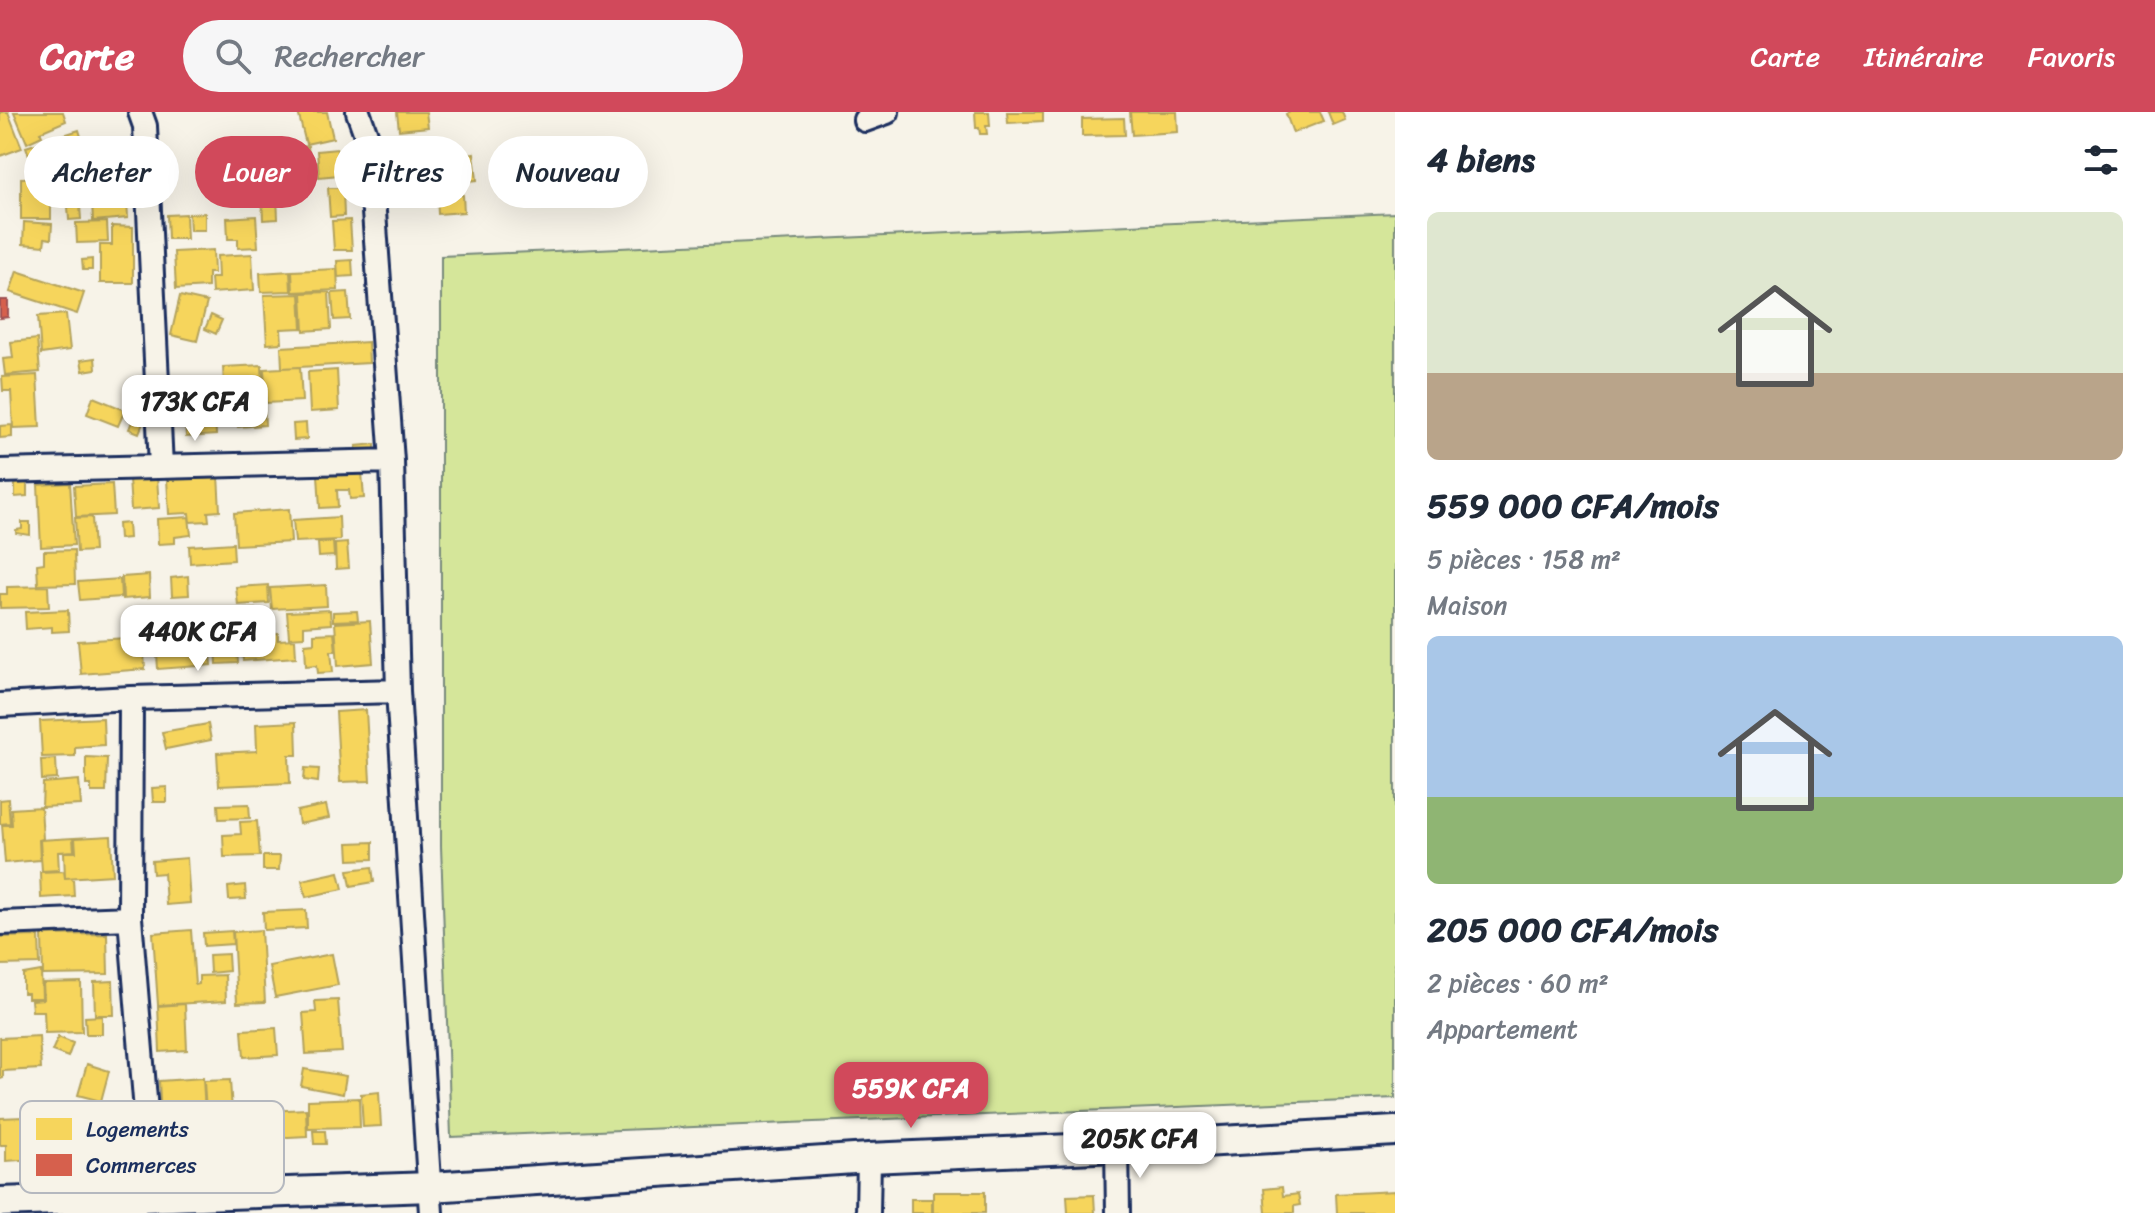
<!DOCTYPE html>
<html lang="fr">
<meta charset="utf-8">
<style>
:root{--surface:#fff;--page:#f6f6f7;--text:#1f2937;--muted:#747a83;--accent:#d1495b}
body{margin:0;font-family:Sriracha,sans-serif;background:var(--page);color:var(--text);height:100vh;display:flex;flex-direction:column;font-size:30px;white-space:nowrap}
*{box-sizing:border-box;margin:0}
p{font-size:26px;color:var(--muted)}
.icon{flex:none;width:44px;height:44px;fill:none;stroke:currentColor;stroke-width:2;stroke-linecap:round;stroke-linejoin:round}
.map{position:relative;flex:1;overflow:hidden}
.side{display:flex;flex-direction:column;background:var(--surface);width:760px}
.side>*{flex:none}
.guide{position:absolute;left:24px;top:24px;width:760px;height:72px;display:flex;gap:16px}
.price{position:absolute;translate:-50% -68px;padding:0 18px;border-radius:16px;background:#fff;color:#222;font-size:26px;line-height:52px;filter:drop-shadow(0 2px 4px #0008)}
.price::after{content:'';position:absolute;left:50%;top:48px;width:24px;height:18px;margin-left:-12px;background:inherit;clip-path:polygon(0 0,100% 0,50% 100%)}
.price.selected{background:var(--accent);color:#fff}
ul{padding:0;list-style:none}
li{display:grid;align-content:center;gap:16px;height:424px;padding:0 32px}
li span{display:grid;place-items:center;height:248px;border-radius:12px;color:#555}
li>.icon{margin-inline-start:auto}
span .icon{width:144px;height:144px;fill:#fffc;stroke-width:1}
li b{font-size:34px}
h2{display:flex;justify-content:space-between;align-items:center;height:96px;padding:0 32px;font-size:34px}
.chip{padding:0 28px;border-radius:36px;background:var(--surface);box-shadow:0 8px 32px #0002;font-size:28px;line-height:72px}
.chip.selected{background:var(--accent);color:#fff}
header{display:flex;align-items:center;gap:48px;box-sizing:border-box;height:112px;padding:0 40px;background:var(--accent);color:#fff}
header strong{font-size:38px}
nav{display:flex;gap:44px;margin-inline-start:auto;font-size:28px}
.search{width:560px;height:72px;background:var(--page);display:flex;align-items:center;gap:20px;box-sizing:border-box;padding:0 28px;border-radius:44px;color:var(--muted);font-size:30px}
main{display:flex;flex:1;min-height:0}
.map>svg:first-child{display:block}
.green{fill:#d5e69a;stroke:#788a7c;stroke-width:2}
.homes{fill:#f6d55c;stroke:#b4a35d;stroke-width:2}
.shops{fill:#d6604d;stroke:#9e5152;stroke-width:2}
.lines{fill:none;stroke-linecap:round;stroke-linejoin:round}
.minor-casing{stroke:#1b2f5e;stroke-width:28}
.tertiary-casing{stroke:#1b2f5e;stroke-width:34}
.minor{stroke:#f7f3e8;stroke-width:22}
.tertiary{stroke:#f7f3e8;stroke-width:28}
.key{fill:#f7f3e8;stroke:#b5b8bf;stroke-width:2}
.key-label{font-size:22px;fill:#1b2f5e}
</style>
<header>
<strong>Carte</strong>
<div class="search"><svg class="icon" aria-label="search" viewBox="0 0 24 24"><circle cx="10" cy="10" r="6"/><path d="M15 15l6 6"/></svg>Rechercher</div>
<nav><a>Carte</a><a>Itinéraire</a><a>Favoris</a></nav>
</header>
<main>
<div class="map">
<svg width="1395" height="1101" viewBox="0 0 1395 1101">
<rect width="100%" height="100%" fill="#f7f3e8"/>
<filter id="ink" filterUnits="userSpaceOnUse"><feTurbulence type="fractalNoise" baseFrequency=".0125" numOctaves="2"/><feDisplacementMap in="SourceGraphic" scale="16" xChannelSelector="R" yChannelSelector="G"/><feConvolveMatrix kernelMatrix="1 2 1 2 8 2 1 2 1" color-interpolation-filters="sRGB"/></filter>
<g filter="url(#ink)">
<path class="green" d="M1395 101V986L451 1025 441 734V144Z"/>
<path class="homes" d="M0 0H8L22 36 0 44Z
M14 0H63L66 9 40 20 42 24 27 31Z
M298 0H327L333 26 306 32Z
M397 0H426L428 15 399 18Z
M975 0H989L990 14H986L987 22H980L979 16H976Z
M1007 0H1043V9L1008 11Z
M1130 0H1177L1178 20 1132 23Z
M1290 0H1320L1324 9 1293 21 1286 2Z
M1328 0H1342L1345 8 1333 13Z
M1124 6 1125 23 1082 24V7Z
M79 18 85 37 33 54 26 35Z
M253 33 255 55 222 57 221 35Z
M308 34 311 62 294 63 292 53 280 55 278 37Z
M276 35 277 54 260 55 259 36Z
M99 36H125V49H99Z
M337 37 339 63 319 65 317 39Z
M88 41 92 54 67 62 63 48Z
M474 41 477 68 460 70 456 44Z
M261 60H276L278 107 263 108Z
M51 65V107H21V66Z
M328 76H343L344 104 330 105Z
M463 83 464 100 438 102 437 84Z
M127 88 128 106 93 109 92 90Z
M80 94 81 107 69 108 68 95Z
M205 101V118H190L189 102Z
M186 102 187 127H168L167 103Z
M256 104 258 135 238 136V127H228L227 106Z
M350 108 352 138H334L332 109Z
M24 110 52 112 51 127 45 126 44 134 23 132Z
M107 110 108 130 77 131 76 111Z
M112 114 133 115V171H100V133H112Z
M213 138 214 161H208V175L176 177 174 140Z
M252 142 254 178 212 181 211 166H218L217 144Z
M92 147V158H83L82 148Z
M352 148 353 164 338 165 337 149Z
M337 157 338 178 293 180 292 159Z
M17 159 84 181 77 202 10 180Z
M290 159 291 179 261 180 260 161Z
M329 180 331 217 304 219 302 181Z
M348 180 350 207 334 208 332 181Z
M300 182 302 216 281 217 282 231 267 232 264 183Z
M180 184 207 190 197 229 171 223Z
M66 202 70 238 41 242 38 204Z
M211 203 222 208 216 222 205 217Z
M37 227 40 260 5 263 3 247 13 246 11 230Z
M368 230 369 251 282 256 281 235Z
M95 246 96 257 83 259 81 248Z
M262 253 265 313 238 315 236 290 225 291 223 255Z
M300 255 302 289 266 291 264 257Z
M337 258 339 298 310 300 308 260Z
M37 263 40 315 13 316 11 279H3L2 265Z
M93 285 125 298 118 314 87 302Z
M215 301 216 323 186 325 185 308H191V303Z
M133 307 143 311 139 321 129 317Z
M306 311 307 327 294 328 293 312Z
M12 313V325L0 326V314Z
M375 332V344L357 345 356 334Z
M362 360 364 386 350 387 349 378H337L338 395 320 396 318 363Z
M218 363 220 399 208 400 209 409 190 410 189 401 169 402 167 367Z
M157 365 159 396 131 398 129 367Z
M27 371V384L15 385V372Z
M70 371 74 433 41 435 38 373Z
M112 372 114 403 76 405 74 374Z
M289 397 291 430 236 433 234 401Z
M92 405 94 439 77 440 75 406Z
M189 405 191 423 175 425V431L158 432 157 407Z
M339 405 340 428 295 430 293 408Z
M22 410H30V423L16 421V418L22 417Z
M128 411 129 426 119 427 118 412Z
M333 430 334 444 319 445 318 431Z
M233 431 234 448 190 451 189 434Z
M347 431 349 456 336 457 335 432Z
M74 438 75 472 38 473 37 452 44 451V439Z
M149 463 150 485 123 487 122 465Z
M188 464 189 483 172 484 171 466Z
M120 467 121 485 80 488 78 470Z
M268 473 269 491 238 493 236 475Z
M326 473 327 494 272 497 270 476Z
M48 474 49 495 0 496V482H7V475Z
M181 493 182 514 174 515V523L158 524 156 495Z
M234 497 238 551 217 552 214 498Z
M255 497 256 517 241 518 240 498Z
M68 498 69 519 52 520V515L26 517 25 500Z
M330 498 331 512 304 514V525L289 526 287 500Z
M357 499 358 508 333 509V500Z
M370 509 373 551 338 554 335 511Z
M209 518 212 553 158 557 156 528 177 527V520Z
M278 521V528L295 527 296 545 243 549 241 523Z
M334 521 336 539H331L333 560 318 561 317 553 306 554 305 532 314 531V522Z
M143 525 145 557 81 562 78 529Z
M366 598 370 669 340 670 336 600Z
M103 606 104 633 75 635V644L42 645 40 609Z
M296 610 297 643H289L290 671 219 674 217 641 257 639 256 612Z
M208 612 211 628 166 637 162 620Z
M86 645 107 646 106 680H91V673H86Z
M56 647 57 667 42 668 41 648Z
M305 656 319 657 318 670 304 668Z
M79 668 81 693 42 695 43 671Z
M167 675V690H153L152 676Z
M8 687 10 711 0 712V688Z
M249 692 250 706 219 707 218 693Z
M326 693 329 706 299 712 297 699Z
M41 695 43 727 39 728 40 748 5 751 2 713H12L11 697Z
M257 709 260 744 224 745 223 723 241 722 240 710Z
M111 724 113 763 65 766 64 740H76L75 726Z
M73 726 74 739 58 740 59 758 42 759 40 728Z
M373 730V747L349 748 348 731Z
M263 744H280L279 758H263Z
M187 746 190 791 166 793 164 761 153 762 152 749Z
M372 755 374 770 351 774 348 758Z
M64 759 65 766H73L74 784 41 786 40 760Z
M339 760 343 777 306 785 302 768Z
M245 773 246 787 229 788 228 775Z
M306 798 307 816 264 818 263 800Z
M191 818 195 873 199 872V864L225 863 226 889 158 893 153 821Z
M261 818 265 890 237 891 233 820Z
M232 819 233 832 204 834 203 821Z
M107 822 108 862 43 863 42 823Z
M39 824 40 852 0 853V825Z
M228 842 229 859 210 861 209 843Z
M332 842 338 873 275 885 269 854Z
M41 859 42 886H28V881H23V862Z
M113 869 114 903H95L94 870Z
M81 870 82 920 45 921 44 899H32L31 888 44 887 43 871Z
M338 888 342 940 306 942 303 901 316 900 315 889Z
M185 892 187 938 160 940 158 894Z
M102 904V922H86L85 905Z
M276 916 278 943 244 945 242 918Z
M39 924 41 957 3 959V966L0 967V926Z
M58 925 73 931 68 945 52 939Z
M87 952 109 959 101 989 78 983Z
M304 957 346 964 343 982 301 974Z
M203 966 205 1002 161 1005 159 969Z
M230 968 232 999 206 1001 204 969Z
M379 980 381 1014 363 1015 361 982Z
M359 986 360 1015 308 1016V988Z
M306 997 307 1024 270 1026 268 999Z
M23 1005 24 1020 51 1018 52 1046 6 1049V1033H0V1006Z
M313 1019H325L326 1032H314Z
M1282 1075 1283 1084 1298 1082 1300 1093 1294 1094V1101H1266L1264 1077Z
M1395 1079V1101H1337L1336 1082Z
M933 1080H985V1101H933Z
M1094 1083 1095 1101H1068L1067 1084Z
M911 1087H932V1101H911Z"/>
<path class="shops" d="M0 188H8V205L0 206Z"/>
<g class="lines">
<defs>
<path id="minor" d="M140 0 145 14 161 355
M358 0 369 31 392 349 398 579 431 1101
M865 8 887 0
M0 359 392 349
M131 586 130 806 153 1084
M0 593 131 586 398 579
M0 811 130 806
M1117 1035 1118 1101
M868 1101 869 1046"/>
<path id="tertiary" d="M0 1090 431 1075 869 1046 1117 1035 1395 1019"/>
</defs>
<use href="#minor" class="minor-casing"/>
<use href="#tertiary" class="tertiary-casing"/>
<use href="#minor" class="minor"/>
<use href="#tertiary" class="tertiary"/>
</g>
</g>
<rect x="20" y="989" width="264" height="92" rx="12" class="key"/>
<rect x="36" y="1006" width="36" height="22" fill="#f6d55c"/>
<rect x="36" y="1042" width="36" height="22" fill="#d6604d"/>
<g class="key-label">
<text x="86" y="1025">Logements</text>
<text x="86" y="1061">Commerces</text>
</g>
</svg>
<b class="price" style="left:195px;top:331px">173K CFA</b>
<b class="price" style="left:198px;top:561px">440K CFA</b>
<b class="price selected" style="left:911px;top:1018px">559K CFA</b>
<b class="price" style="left:1140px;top:1068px">205K CFA</b>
<div class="guide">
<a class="chip">Acheter</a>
<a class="chip selected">Louer</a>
<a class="chip">Filtres</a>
<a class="chip">Nouveau</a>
</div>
</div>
<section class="side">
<h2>4 biens<svg class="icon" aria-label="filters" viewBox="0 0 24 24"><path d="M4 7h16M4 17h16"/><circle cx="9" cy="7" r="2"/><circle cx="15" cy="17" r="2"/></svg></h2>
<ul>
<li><span style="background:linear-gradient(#dfe7d0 65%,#b9a48a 0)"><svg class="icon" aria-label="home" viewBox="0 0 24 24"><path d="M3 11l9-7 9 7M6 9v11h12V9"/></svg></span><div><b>559 000 CFA/mois</b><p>5 pièces · 158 m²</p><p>Maison</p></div></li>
<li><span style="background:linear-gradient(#a9c7e8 65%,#8fb573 0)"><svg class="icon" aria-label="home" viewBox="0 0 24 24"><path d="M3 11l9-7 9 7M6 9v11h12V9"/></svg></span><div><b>205 000 CFA/mois</b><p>2 pièces · 60 m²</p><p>Appartement</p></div></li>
</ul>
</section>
</main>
